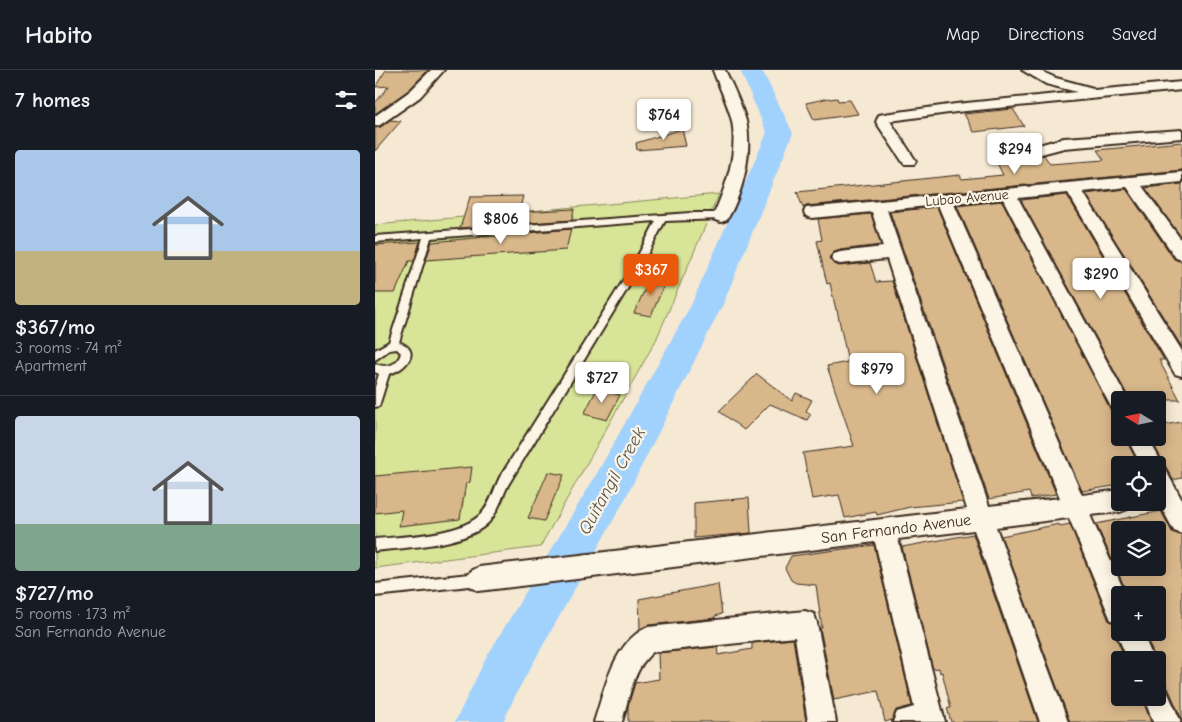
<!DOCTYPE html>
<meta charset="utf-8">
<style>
:root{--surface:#171b24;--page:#20242c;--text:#f1f3f6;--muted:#9ea1a6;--line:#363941;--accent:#ea580c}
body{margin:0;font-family:"Comic Neue",sans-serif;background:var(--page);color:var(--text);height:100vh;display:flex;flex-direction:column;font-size:19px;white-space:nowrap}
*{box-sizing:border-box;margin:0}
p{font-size:16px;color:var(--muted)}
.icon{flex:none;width:28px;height:28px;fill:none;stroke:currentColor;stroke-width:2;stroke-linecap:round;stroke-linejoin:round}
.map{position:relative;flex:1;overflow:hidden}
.sheet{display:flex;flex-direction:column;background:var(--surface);width:375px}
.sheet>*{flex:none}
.needle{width:32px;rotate:280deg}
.tools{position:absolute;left:736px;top:321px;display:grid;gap:10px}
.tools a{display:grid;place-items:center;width:55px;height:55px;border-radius:5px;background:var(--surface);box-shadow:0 2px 12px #0003;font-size:25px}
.price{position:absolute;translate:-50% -42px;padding:0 11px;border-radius:5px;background:#fff;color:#222;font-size:16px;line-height:32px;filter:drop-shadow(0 1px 2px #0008)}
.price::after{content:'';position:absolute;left:50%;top:30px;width:15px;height:11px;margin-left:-8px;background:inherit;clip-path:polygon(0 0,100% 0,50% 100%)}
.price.active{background:var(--accent);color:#fff}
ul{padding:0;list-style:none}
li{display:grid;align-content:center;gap:10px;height:265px;padding:0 15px}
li+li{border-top:1px solid var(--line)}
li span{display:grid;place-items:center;height:155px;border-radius:5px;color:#555}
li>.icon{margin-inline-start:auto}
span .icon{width:90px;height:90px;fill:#fffc;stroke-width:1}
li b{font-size:21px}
h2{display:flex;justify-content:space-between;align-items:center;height:60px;padding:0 15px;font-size:21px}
header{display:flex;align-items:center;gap:30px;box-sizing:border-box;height:70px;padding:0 25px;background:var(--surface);border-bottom:1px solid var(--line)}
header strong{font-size:24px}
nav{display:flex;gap:28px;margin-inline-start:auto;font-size:18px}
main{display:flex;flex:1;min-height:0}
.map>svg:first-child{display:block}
.green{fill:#d8e598;stroke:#8a885b}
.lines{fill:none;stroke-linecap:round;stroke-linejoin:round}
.river{fill:#a1d1fd;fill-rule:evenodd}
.building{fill:#d8b78b;stroke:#3b2a1e;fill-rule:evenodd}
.service-casing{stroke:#3b2a1e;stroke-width:4}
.minor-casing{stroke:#3b2a1e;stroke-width:4}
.service{fill:#fcf5e5;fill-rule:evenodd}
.minor{fill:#fcf5e5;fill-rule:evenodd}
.labels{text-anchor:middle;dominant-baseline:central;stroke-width:4.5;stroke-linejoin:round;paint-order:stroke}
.far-street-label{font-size:14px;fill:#3b2a1e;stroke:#fcf5e5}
.street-label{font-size:16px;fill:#3b2a1e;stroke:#fcf5e5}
.water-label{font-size:18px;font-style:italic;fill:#545456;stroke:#fcf5e5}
</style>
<header>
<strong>Habito</strong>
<nav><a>Map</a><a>Directions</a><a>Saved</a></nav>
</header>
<main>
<section class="sheet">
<h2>7 homes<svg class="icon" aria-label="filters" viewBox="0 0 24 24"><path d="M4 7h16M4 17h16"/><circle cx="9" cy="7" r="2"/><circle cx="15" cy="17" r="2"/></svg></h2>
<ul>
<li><span style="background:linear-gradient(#a9c7e8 65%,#c2b280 0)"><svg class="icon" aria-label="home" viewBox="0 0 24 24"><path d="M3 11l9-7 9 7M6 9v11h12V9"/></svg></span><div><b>$367/mo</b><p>3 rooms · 74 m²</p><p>Apartment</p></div></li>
<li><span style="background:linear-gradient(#c9d6e8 70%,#7fa58c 0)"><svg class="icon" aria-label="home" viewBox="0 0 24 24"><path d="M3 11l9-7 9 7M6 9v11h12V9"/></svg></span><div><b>$727/mo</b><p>5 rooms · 173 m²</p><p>San Fernando Avenue</p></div></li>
</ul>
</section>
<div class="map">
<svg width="807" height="652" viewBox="0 0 807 652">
<rect width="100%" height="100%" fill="#f5e9d3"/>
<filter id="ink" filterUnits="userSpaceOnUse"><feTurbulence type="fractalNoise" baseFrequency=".02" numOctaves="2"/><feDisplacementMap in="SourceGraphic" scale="10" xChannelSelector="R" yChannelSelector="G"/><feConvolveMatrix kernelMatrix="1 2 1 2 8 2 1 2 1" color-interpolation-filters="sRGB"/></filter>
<g filter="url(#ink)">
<path class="green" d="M344 124 281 270 165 477 0 498V155Z"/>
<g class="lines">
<path class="river" d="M365 0H387L418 63 348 234 249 431 143 620 128 652H80L111 588 221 405 317 233 392 63Z"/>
</g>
<path class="building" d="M11 0H53L34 20 0 44V33L14 16 0 17Z
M454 28 455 29 462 28 463 31 475 30 483 44 439 50 431 33Z
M638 39 649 56 599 62 589 44Z
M15 50 26 51 0 81V58L6 57Z
M307 59 311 76 262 80 261 73Z
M807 72V100L431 136 428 138 422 122 585 105 587 109 628 105 620 89 640 87 647 91 669 85 675 94 729 90 722 80Z
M807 114V168L770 118Z
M751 119 799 189 807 192V277L711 124Z
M692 125 789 290H784L805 330H755L646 130Z
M148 126 144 142 199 139 197 150 85 158 95 127Z
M627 131 745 356V368H750L764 395H745V415L707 421 582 136Z
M562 137 681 424 656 428 654 422 614 429 515 142Z
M496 144 506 175 464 180 458 183 454 188 458 193 464 196 495 193 501 212 517 211 588 432 535 437 502 445 501 442 470 448 464 425 437 429 428 383 479 376 452 296 473 292 462 240H461L455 213 452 214 442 171 447 170 443 149Z
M196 159 191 180 51 190 57 172Z
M45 172 39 191H34L20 223H0V175Z
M276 206 292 208 276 246 259 243Z
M382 304 417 331 421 323 437 330 431 341 436 344 432 350 395 334 369 360 344 341Z
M222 319 245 325 232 350 209 344Z
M807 352V408L798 410 775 368H782V356Z
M97 397 95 412 91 413 85 449 24 456 27 440 0 443V406Z
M173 402 189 405 169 451 153 448Z
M374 428 376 463 319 468V433Z
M786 441 797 462 807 466V650L769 562H782V525H753L721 454ZM745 460H782V498H745Z
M684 454 685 456 695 454 734 551 742 554 739 563 751 590H745V628H767L776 652H695L626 466Z
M598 464 663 652H576L572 638H576L567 602 565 603 564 598 558 599 527 477Z
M499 475 537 636 521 640 517 650 510 652 503 621 459 630 445 558H447L441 515 421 513 416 510 410 498 416 486Z
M343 514 347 544 340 546V548L273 555 265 559 264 529Z
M418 569 431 652H253V636L260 613 284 609 283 583 342 577 343 585 377 579V573Z"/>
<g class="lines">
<defs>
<path id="service" d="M315 143H346L350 146 346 149 290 151 265 198 133 415C127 427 123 442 114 452 91 476 31 477 0 481V469C30 466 83 466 105 445 115 436 119 419 125 407L258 195 281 151 56 168 24 272C48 281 30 300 14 304L5 333 4 336 0 337V317L4 304 0 302V294C12 298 22 296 26 283L22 279 14 280 0 290V280L14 272 48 168 0 172V166Z
M104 503 108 505 110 509 108 513 104 515 0 526V514Z"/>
<path id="minor" d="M56 0H69L45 27 5 55 0 56V46L35 21Z
M338 0H350C358 17 366 33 371 51 378 82 368 123 352 150L346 152 340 150 338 146C351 117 363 83 357 51 353 34 344 17 338 0Z
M647 0H663L681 8 718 18 719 20 807 12V20L581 42 515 51 541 91 539 94H529L501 52 504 45 509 44 581 34 702 22 671 14Z
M807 60V68L689 78 647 89 642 87 640 84 642 81 689 68Z
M807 102V112L767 116 807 171V190L801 188 752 117 708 122 807 281V306L800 304 693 123 643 128 753 330H745V344L738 341 628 129 579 134 707 425 745 420V432H755L753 439 745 442 715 445 751 525H745V553L736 550 694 448 621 457 693 652H665L599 460 523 469 570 652H518L522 642 539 637 500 472 104 521 96 517 92 509 96 501 104 497 592 439 512 189 465 194 459 192 456 188 459 184 465 182 508 177 497 142 437 148 431 146 429 142 431 138ZM563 135 685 428 614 436 512 140Z
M752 368H773L788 395 787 398 790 399 807 430V464L799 461 782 429V395H766Z
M430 541 439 544 442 553 461 652H433L420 567 278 582C258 598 254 629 247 652H219C230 619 238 572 273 557Z
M745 553V562H767L779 590H753L741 562Z
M782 615 791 619 806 652H778L769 628H782Z"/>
</defs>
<use href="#service" class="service-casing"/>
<use href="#minor" class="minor-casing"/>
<use href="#service" class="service"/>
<use href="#minor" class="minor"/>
</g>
</g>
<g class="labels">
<g class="far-street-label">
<text transform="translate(592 128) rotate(-5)">Lubao Avenue</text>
</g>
<g class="street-label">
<text transform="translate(521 459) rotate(-7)">San Fernando Avenue</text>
</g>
<g class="water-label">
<text transform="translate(237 411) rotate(-61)">Quitangil Creek</text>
</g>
</g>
</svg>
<div class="tools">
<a><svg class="needle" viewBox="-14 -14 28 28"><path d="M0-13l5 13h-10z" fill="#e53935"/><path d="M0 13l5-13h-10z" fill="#9ea1a6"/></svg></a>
<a><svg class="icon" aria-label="locate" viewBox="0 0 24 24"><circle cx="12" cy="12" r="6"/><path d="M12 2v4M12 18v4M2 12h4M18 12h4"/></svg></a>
<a><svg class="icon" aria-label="layers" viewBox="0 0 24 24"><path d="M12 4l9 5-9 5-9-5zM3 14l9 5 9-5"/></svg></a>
<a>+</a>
<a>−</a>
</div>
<b class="price" style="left:289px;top:71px">$764</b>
<b class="price" style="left:640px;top:105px">$294</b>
<b class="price" style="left:126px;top:175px">$806</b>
<b class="price active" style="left:276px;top:226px">$367</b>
<b class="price" style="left:726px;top:230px">$290</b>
<b class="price" style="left:502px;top:325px">$979</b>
<b class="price" style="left:227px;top:334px">$727</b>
</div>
</main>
